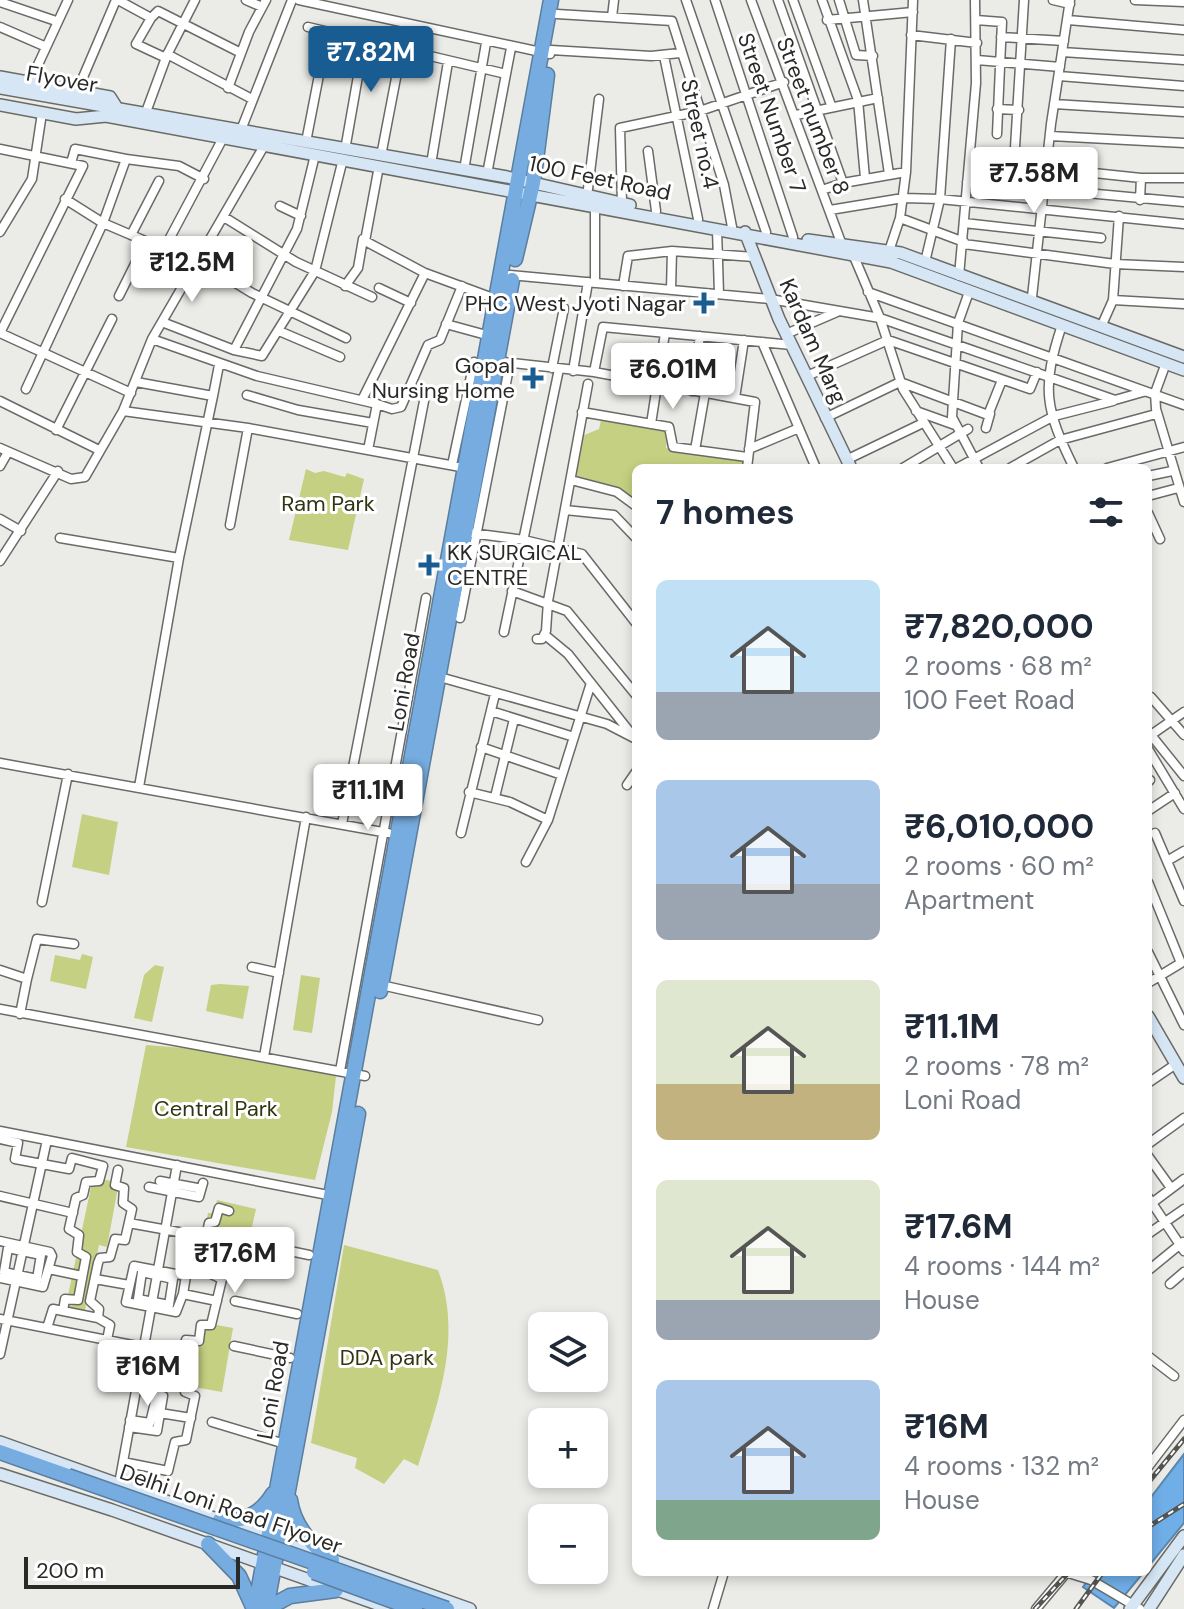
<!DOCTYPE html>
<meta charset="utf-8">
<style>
:root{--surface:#fff;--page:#f6f6f7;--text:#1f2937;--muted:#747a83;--accent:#195c91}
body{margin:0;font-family:"DM Sans",sans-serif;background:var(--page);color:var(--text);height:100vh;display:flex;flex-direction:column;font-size:30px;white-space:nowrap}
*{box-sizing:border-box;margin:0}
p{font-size:26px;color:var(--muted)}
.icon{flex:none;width:44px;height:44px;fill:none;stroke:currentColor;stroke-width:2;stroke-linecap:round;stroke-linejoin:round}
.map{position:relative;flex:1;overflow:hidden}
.side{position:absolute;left:632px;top:464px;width:520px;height:1112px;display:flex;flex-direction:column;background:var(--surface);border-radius:12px;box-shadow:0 4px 12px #0003}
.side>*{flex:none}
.tools{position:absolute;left:528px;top:1312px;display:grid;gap:16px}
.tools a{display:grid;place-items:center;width:80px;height:80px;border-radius:12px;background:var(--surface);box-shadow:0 4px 12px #0003;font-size:40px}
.scale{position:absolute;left:24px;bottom:20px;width:216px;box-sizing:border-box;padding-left:8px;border:4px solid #292a28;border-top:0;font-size:22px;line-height:28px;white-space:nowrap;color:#292a28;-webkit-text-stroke:6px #fff;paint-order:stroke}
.price{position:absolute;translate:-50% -68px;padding:0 18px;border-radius:8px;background:#fff;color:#222;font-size:26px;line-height:52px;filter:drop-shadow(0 2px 4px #0008)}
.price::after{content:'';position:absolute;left:50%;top:48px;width:24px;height:18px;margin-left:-12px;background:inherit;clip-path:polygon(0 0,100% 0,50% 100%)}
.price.current{background:var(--accent);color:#fff}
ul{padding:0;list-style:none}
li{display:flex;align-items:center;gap:24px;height:200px;padding:0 24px}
li span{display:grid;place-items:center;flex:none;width:224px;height:160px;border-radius:12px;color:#555}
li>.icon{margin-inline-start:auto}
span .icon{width:96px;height:96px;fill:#fffc;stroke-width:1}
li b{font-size:34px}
h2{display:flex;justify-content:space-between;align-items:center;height:96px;padding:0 24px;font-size:34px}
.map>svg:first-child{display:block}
.green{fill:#c5d082}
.water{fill:#70aee8;stroke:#5b86ae;stroke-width:2}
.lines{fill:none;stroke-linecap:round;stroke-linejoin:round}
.street-casing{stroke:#6a6b67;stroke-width:11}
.secondary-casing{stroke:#6a6b67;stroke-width:14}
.highway-casing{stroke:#5b7e9f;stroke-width:17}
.street{stroke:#fff;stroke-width:8}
.secondary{stroke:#d6e6f5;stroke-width:11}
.highway{stroke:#76acdf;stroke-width:14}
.rail-casing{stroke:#545553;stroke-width:5}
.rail{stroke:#fff;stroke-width:2;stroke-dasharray:6;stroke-linecap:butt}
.highway-bridge-casing{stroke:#5b7e9f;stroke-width:17;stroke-linecap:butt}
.highway-bridge{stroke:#76acdf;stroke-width:14}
.poi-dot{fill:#195c91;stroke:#fff;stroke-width:3}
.labels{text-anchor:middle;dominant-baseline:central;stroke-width:6;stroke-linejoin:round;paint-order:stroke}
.street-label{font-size:22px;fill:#292a28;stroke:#fff}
.poi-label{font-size:22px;fill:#292a28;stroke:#fff;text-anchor:end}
.park-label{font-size:22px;fill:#313512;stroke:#fff}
</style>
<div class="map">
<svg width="1184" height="1609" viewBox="0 0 1184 1609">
<rect width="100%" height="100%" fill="#ebece7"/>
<path class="green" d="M601 420 668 428 666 448 744 458 741 468H636V503L612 487 574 477 582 436 599 429Z
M306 469 315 473 324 471 345 477 347 473 364 479 348 550 289 540Z
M82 814 118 822 109 875 72 867Z
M82 954 93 957 86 989 50 981 55 955 80 960Z
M155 965 164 967 152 1022 134 1018 144 975Z
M301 975 320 978 312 1033 293 1030Z
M220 984 249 986 243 1019 206 1011 211 985Z
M146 1045 197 1049 336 1076 332 1112 315 1180 126 1147Z
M93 1178 119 1182 107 1247 99 1245 83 1319 61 1314 67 1300Z
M217 1200 256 1209 241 1276 209 1270 211 1256 200 1253 208 1213H214Z
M344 1245 438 1270C463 1336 438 1402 418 1466L404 1459 384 1484 355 1468 357 1458 311 1443Z
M200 1322 233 1328 222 1392 188 1386Z"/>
<path class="water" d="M1184 1454V1523L1148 1567V1501Z
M1094 1572H1144L1114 1608 1083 1587Z"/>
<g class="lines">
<defs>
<path id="street" d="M118 0 151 18 158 11 241 53
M246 0 262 7
M299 0 550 54
M686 0 766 232
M715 0 793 237
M751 0 842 245
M778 0 843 183
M793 0 831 105
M822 0 858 100 865 178
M839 0 856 55 873 56
M863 0 889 174
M1053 0 1070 4
M1135 0 1184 2
M0 2 56 21
M557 14 672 21 724 185 732 227
M612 17 614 0
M151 18 136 44 166 58
M827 20 913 12
M976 20 1002 22 997 134
M1068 20 1184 30
M0 27 44 46
M308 27 506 74 511 48
M911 35 977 43
M1001 37 1064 41
M551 50 651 56 680 53
M1062 52 1184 60
M167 54 252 99
M664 56 698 219
M977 60 1060 67
M1059 76 1184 86
M30 82 68 0
M228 88 249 32 266 0
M78 89 116 0
M1054 104 1184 112
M997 109 1019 110
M146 112 167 55 195 0
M796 115 878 98
M241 130 292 0
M1050 136 1184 143
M306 142 327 34
M0 149 83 166 0 333 131 393
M345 150 364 42
M648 151 656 211
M381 156 406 26
M126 159 179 166 204 179
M970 160 1141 178H1184
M431 164 448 62
M1014 164 1024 0
M379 166 365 241 425 273 493 298
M464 170 486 43
M487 174 506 74
M967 182 1184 202
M588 189 599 99
M822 190 843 183 906 172 913 0
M65 199 103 223 164 249 223 138
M1140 200 1141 178
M622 203 620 128 700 111 784 82
M280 206 301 216
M830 210 903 198 940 199 1184 224
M224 217 296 262 372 297
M900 218 964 242
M964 223 1101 238
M717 229 719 294
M0 232 32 179 42 113
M131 235 159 181
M169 242 252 293 346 338
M964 244 1115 264 1184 267
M889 251 900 218 906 172
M855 259 880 318 903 389 953 468
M925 262 940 199 951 39
M510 275 770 299 880 318 1115 400 1143 392
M959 276 976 83 975 0
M595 283V205
M345 286 358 268 363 239
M623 286 628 256 672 251 754 257
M379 288 411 303
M671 290 672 251
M868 292 1184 405
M969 292 958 323 952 417 979 468
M119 296 146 242
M1032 297 1051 124 1070 0
M1113 300 1184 304
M162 322 234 350 262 356 315 271 343 159
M446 324 490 336
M1062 325C1041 388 1045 409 1074 468
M1101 327 1113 300 1119 216
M279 331 340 357
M786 334 837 312
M152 339 257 376 377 404 368 450
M762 342 816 468
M234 350 297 229 315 155
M495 361 594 372 755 402 747 468
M1166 363 1155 393 1156 409 1184 502
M552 368 564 308
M573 371 588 282
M594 372 603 327 792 345
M807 376 888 340 1030 389 1037 372
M136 382 213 396 179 558 139 787
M26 389 103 223 126 159 75 149 71 163
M692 391 700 336
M247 395 298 410 373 423
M213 396 219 365
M363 398 425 273
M735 398 744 340
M0 401 99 450
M377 404 392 409 401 407 428 345 440 340 462 286
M123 411 248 428 466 468
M916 411 955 425
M582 412 669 427 673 447 747 457
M825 418 900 382 988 415 1002 380
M651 424 665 333
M986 428 990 414
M56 430 112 319
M0 448 71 479 85 477 123 411 152 339 264 146
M749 449 799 428
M695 450 705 393
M846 460 923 423
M452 465 474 362
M0 466 8 452
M903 468 968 429
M957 468 1054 416 1113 401
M1010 468 1060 440 1156 414
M1107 468 1184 447
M1148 476 1172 471
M571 480 617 492 636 506
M1148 496 1178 488
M565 510 614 515 636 538
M1148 513 1160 539
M0 519 21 531
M230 525 248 428
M471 533 524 540 582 554 636 623
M60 538 179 558
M0 561 58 471
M512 591 567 611 636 695
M460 618 510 363
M504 632 559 369
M545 635 568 654 629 731
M537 639H542L546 631 548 601 588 384
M436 676 607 724 636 739
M1151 697 1184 735
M491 711 574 737 591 683
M1151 735 1184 776
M1148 737 1184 712
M481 747 562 775
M1148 749 1184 809
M0 763 388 833
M1148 782 1150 780
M627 785 636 772
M469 792 510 802 548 820
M495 797 514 719
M1148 811 1175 793
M342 824 425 396
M461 833 495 694
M1155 833 1184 901
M1167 861 1184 851
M526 862 548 820 574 737
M1148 882 1181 963 1148 983
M42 902 68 774
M1148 952 1184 1025
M252 967 279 973
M0 970 27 979 37 939 74 944
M381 985 538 1020
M0 1009 365 1076
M20 1014 27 979
M264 1057 306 817
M340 1071 426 598
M1148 1083 1176 1064
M0 1131 333 1196
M0 1139 18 1143 15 1159 69 1169 72 1158 103 1166 99 1181 86 1182 83 1195 76 1198 69 1229 79 1235 77 1252 86 1257 78 1300 65 1299 63 1311
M1148 1144 1184 1118
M1148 1156 1171 1188
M160 1181 197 1188
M149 1187 199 1197 203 1183
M0 1196 73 1213
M1148 1197 1184 1251
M1152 1203 1184 1179
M129 1223 206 1237
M1148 1234 1184 1209
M0 1241 50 1252 52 1256 43 1287 0 1278
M252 1243 309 1255
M8 1248 41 1255 37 1279 4 1272Z
M49 1269 82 1276
M1150 1269 1183 1242
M142 1272 173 1279 169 1305 138 1299Z
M95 1279 129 1285
M1170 1284 1184 1272
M183 1294 186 1276 134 1266 126 1302 176 1312 183 1294 217 1301
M235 1301 297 1314
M0 1319 183 1355
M47 1328 53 1309 98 1318
M107 1340 110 1325 98 1318 99 1309 90 1301 98 1263 100 1258 110 1257 115 1239 125 1240 132 1209 123 1203 124 1188 115 1185 118 1170
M234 1346 290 1358
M0 1354 47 1140
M1148 1356 1174 1376
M160 1413 191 1418
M130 1420 150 1423 156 1398 149 1395
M212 1422 285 1444
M129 1427 157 1431 163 1396 136 1388
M123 1462 168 1471 175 1442 186 1440 195 1396 185 1392 187 1377 179 1372 186 1340 199 1341 201 1325H211L222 1279 209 1273 210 1260 202 1256 209 1223 215 1222 219 1208 229 1211
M1148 1467 1184 1420
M119 1484 177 1165
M1065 1572 1091 1580 1140 1609
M713 1609 724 1572
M1036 1609 1067 1572"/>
<path id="secondary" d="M0 77 110 97 117 108
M0 88 507 177 630 205
M0 105 76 119 106 116 891 262 1184 370
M745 232 779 319 851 468
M808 240 901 253 1184 357
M1148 1016 1184 1078
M0 1442 470 1609
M0 1474 112 1510 391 1609
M1130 1609 1184 1536
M1149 1609 1184 1555"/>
<path id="highway" d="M515 259 533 183 547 75
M380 991 512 280
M0 1452 68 1476
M290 1500C294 1527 311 1544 332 1560
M220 1520C244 1522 260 1515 273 1494
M208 1544 239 1576 254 1609
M255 1609 551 0
M266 1609 358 1114
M266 1609 290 1596 336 1590"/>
</defs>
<use href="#street" class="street-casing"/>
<use href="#secondary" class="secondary-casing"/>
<use href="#highway" class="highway-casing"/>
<use href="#street" class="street"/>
<use href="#secondary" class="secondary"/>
<use href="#highway" class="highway"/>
<defs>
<path id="rail" d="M1148 1483 1184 1439
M1148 1527 1184 1504
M1035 1609 1069 1572
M1076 1609 1103 1572"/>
</defs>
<use href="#rail" class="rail-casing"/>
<use href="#rail" class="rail"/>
<defs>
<path id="highway-bridge" d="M68 1476 447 1609
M314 1572 415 1609"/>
</defs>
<use href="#highway-bridge" class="highway-bridge-casing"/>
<use href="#highway-bridge" class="highway-bridge"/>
</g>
<g class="poi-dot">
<path d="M700 291h8v8h8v8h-8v8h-8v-8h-8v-8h8z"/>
<path d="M529 366h8v8h8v8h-8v8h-8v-8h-8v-8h8z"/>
<path d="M425 553h8v8h8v8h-8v8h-8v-8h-8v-8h8z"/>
</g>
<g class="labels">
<g class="street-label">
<text transform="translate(62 79) rotate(10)">Flyover</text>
<text transform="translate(772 113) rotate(71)">Street Number 7</text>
<text transform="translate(813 116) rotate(69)">Street number 8</text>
<text transform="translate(700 134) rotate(78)">Street no.4</text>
<text transform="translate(600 178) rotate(12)">100 Feet Road</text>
<text transform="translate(813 341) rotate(66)">Kardam Marg</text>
<text transform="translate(404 682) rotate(-80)">Loni Road</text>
<text transform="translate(273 1390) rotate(-80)">Loni Road</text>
<text transform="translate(231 1509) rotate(19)">Delhi Loni Road Flyover</text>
</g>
<g class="poi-label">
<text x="686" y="303">PHC West Jyoti Nagar</text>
<text x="515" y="365">Gopal<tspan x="515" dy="25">Nursing Home</tspan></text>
<text x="447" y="552" text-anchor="start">KK SURGICAL<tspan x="447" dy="25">CENTRE</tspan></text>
</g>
<g class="park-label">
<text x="328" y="503">Ram Park</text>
<text x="216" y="1108">Central Park</text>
<text x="387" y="1357">DDA park</text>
</g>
</g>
</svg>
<div class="tools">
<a><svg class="icon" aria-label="layers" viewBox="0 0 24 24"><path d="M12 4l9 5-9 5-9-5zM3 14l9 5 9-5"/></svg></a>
<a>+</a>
<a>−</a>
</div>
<div class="scale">200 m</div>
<b class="price current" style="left:371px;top:94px">₹7.82M</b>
<b class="price" style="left:1034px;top:215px">₹7.58M</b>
<b class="price" style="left:192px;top:304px">₹12.5M</b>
<b class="price" style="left:673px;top:411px">₹6.01M</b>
<b class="price" style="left:368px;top:832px">₹11.1M</b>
<b class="price" style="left:235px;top:1295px">₹17.6M</b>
<b class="price" style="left:148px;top:1408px">₹16M</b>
<section class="side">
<h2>7 homes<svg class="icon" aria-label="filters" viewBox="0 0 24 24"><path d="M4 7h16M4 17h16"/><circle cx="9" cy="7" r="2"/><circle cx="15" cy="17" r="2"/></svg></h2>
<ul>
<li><span style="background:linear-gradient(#bfe0f5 70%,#9aa5b1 0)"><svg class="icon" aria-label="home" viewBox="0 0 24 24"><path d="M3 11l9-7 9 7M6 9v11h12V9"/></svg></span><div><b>₹7,820,000</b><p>2 rooms · 68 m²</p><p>100 Feet Road</p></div></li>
<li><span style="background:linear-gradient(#a9c7e8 65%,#9aa5b1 0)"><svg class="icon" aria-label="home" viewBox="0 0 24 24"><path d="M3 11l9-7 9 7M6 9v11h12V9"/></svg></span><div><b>₹6,010,000</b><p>2 rooms · 60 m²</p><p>Apartment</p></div></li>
<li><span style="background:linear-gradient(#dfe7d0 65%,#c2b280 0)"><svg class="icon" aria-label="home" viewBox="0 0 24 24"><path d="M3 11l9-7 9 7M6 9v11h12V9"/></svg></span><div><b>₹11.1M</b><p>2 rooms · 78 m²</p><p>Loni Road</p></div></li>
<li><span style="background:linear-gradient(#dfe7d0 75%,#9aa5b1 0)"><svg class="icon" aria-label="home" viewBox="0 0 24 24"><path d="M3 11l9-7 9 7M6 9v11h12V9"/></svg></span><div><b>₹17.6M</b><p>4 rooms · 144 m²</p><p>House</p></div></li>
<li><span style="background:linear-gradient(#a9c7e8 75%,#7fa58c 0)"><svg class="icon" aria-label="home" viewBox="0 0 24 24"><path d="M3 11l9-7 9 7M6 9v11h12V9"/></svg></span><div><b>₹16M</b><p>4 rooms · 132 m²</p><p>House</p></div></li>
</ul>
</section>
</div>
